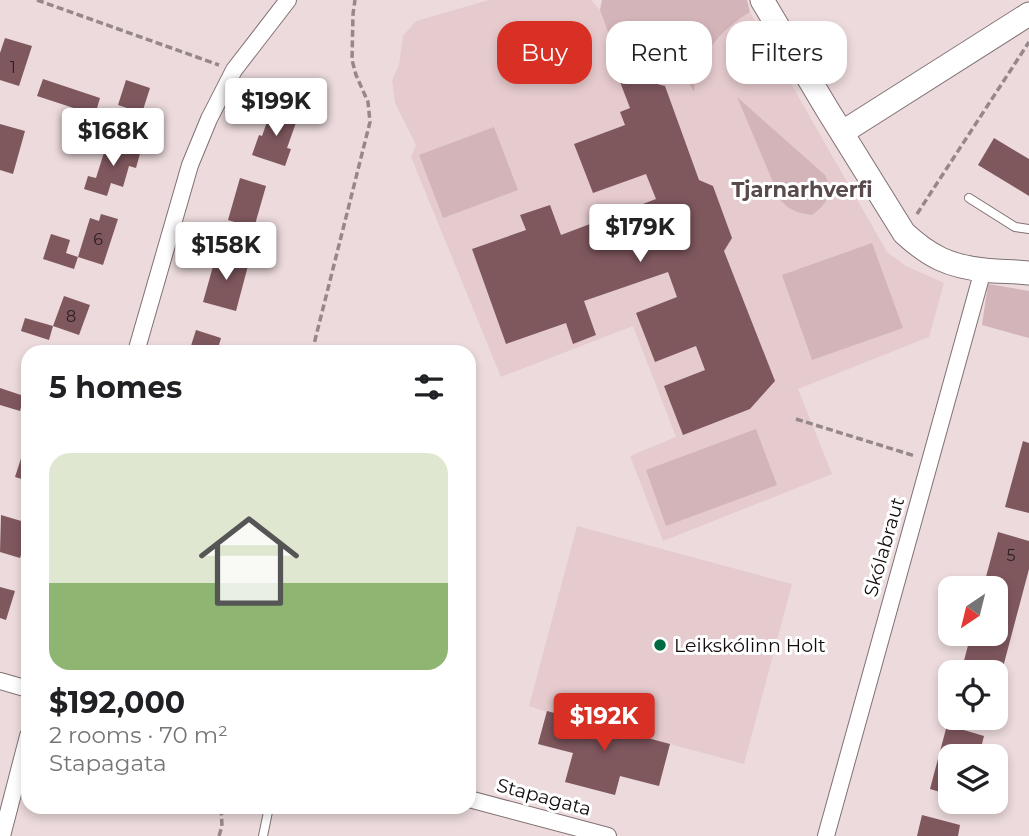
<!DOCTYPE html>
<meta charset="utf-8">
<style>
:root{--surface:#fff;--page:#f2f2f2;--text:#202124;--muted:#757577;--line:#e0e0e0;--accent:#d93025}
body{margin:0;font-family:Montserrat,sans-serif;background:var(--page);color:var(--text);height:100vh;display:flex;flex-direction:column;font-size:26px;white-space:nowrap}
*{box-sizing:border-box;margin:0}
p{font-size:23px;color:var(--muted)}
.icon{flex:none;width:38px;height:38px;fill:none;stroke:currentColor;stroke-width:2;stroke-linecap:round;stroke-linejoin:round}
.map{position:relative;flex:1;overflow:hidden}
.panel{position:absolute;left:21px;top:345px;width:455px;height:469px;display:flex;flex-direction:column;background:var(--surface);border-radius:21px;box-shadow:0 4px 10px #0003}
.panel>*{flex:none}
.banner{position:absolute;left:497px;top:21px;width:427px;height:63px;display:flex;gap:14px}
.needle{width:46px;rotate:215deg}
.tools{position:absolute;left:938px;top:576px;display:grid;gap:14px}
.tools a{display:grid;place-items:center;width:70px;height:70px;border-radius:14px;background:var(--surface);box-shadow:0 4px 10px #0003;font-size:35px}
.price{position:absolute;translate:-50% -60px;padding:0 16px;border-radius:7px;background:#fff;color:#222;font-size:23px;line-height:46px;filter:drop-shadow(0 2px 4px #0008)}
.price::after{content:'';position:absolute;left:50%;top:42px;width:21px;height:16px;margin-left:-10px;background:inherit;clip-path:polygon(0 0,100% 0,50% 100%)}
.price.on{background:var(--accent);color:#fff}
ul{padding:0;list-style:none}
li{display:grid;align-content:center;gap:14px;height:371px;padding:0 28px}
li+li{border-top:2px solid var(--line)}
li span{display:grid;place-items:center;height:217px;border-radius:21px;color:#555}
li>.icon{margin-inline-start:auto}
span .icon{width:126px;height:126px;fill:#fffc;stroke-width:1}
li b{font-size:30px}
h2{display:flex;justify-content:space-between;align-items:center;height:84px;padding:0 28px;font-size:30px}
.tag{padding:0 24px;border-radius:21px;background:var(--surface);box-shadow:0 4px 10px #0003;font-size:24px;line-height:63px}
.tag.on{background:var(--accent);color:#fff}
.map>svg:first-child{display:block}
.built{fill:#e6cbce}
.green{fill:#d3b4b8}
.building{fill:#7f585e}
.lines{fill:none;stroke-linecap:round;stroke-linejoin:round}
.lane-casing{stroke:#817173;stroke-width:10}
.street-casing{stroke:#817173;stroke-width:18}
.secondary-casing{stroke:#817173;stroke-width:25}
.path{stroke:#96888a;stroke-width:3.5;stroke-dasharray:7 3.5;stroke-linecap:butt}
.lane{stroke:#fff;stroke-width:8}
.street{stroke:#fff;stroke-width:16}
.secondary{stroke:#fff;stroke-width:23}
.poi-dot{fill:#006b42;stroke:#fff;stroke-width:2.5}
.labels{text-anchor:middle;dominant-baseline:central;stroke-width:6;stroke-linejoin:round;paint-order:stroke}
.number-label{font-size:16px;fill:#2e2022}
.street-label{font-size:19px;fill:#130d0e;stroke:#fff}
.poi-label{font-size:19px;fill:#130d0e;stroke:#fff;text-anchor:start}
.neighbourhood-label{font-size:21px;font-weight:bold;fill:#594a4c;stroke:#fff}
</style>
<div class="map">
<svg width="1029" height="836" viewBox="0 0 1029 836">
<rect width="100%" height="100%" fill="#ecdadc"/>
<path class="built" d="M489 0H591L600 10 608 32 637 48 654 47 673 54 694 91 696 81 706 56 718 36 736 20 750 12 887 252 906 266 944 283 929 337 798 389 832 474 663 541 630 456 676 437 633 326 501 377 411 157 416 145 395 103 392 80 399 65 403 36 416 21Z
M577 526 792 584 744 764 670 744 659 786 620 776 615 795 566 782 573 753 538 744 547 712 529 706Z"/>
<path class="green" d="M602 0H747L750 12C720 30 699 55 694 92L673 54 654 47 637 48 617 41 608 32 600 10Z
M737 97 825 175C835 193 826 205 812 215 798 213 791 211 781 201Z
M494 127 518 190 443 218 419 155Z
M872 243 903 328 812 360 782 275Z
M988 284 1029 291V338L982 325Z
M756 429 777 485 666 526 646 470Z"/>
<path class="building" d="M5 38 32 46 19 86 0 80V53Z
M617 74 665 86 699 180 713 186 732 238 724 251 775 381 750 409 683 435 664 386 705 370 696 346 655 362 636 313 677 297 668 272 584 301 596 335 573 344 566 323 506 344 472 249 526 230 520 215 550 205 561 235 656 199 646 174 593 193 574 144 625 125 620 112 630 108Z
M43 79 100 98 95 115 37 96Z
M126 80 150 88 142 113 118 105Z
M272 108 298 117 287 148 291 149 285 166 252 155 259 135 262 136Z
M0 124 25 131 13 174 0 170Z
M994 138 1029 159V196L978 165Z
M108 140 141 150 136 168 129 166 123 187 111 183 107 196 84 189 88 176 96 178Z
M240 178 266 186 254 228 228 220Z
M101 214 118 219 103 265 78 257 90 218 99 221Z
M51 234 70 240 66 253 78 257 74 269 43 259Z
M217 252 249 262 236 311 203 302Z
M64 296 90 305 79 335 53 326Z
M25 318 53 326 49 340 21 331Z
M196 330 221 338 217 352H189Z
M0 388 24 396 20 411 0 405Z
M1023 441 1029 443V513L1005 507Z
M26 443H28V481L15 477Z
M1 515 28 523V534L20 558 0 552Z
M998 532 1029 541V569L997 690 996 672H961L971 634H996V588H983Z
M0 587 15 591 6 620 0 618Z
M547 711 670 744 659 786 620 776 615 795 565 782 573 753 538 744Z
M947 725 984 736 979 756H950V795L930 789Z
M922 815 960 825 958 836H917Z"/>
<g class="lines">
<defs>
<path id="lane" d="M969 198 1015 227 1029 229
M263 836 269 807"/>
<path id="street" d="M136 352 190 165 209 119 234 70 288 0
M0 681 28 689
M469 799 608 836
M2 836 28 736
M826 836 983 270"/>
<path id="secondary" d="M762 0 827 109 904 233C930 257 949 266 984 270 999 272 1014 271 1029 273
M843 132 1029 14"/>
</defs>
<use href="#lane" class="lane-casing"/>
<use href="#street" class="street-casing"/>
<use href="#secondary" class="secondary-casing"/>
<path class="path" d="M37 0 219 65
M917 214 1029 42
M312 352 370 122 368 102 356 75 352 60 353 14 355 0
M796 419 915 456
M219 836 222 826 221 807"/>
<use href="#lane" class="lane"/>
<use href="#street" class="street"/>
<use href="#secondary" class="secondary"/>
</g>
<circle class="poi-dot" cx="660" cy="645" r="7"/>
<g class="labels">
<g class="number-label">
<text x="13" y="67">1</text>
<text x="98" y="239">6</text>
<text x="71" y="316">8</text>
<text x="1011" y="555">5</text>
</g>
<g class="street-label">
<text transform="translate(884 547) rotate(-74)">Skólabraut</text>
<text transform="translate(544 797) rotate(15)">Stapagata</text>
</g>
<g class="poi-label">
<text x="674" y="645">Leikskólinn Holt</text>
</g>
<g class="neighbourhood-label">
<text x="802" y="189">Tjarnarhverfi</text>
</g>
</g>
</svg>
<div class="tools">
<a><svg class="needle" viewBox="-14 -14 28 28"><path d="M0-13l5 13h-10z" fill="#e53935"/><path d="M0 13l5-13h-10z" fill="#757577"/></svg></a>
<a><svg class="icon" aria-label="locate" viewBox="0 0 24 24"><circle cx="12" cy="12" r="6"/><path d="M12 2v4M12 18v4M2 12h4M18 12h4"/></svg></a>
<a><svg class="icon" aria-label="layers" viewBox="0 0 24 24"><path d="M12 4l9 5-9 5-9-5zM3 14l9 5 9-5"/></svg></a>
</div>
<b class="price" style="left:276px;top:138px">$199K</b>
<b class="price" style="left:113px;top:168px">$168K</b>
<b class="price" style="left:640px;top:264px">$179K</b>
<b class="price" style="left:226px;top:282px">$158K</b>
<b class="price on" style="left:604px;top:753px">$192K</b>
<div class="banner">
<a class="tag on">Buy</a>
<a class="tag">Rent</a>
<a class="tag">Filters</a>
</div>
<section class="panel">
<h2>5 homes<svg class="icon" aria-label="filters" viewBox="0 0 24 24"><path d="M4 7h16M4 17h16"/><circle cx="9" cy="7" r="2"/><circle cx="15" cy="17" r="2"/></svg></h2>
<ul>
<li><span style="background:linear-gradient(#dfe7d0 60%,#8fb573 0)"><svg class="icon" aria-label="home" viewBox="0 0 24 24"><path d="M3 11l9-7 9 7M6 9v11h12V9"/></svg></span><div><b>$192,000</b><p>2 rooms · 70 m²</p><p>Stapagata</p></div></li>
</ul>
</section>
</div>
